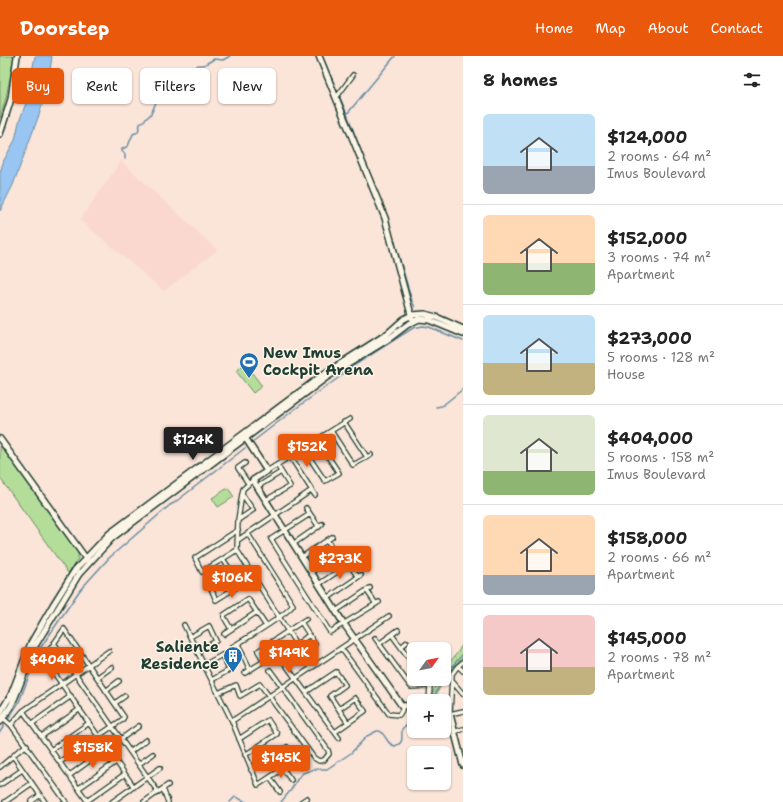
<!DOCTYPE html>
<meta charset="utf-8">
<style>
:root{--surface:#fff;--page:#f2f2f2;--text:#222;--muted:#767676;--line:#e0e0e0;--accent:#ea580c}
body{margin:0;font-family:"Shantell Sans",sans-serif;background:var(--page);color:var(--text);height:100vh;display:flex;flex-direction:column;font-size:15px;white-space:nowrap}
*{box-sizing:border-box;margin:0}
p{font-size:13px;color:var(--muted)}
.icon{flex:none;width:22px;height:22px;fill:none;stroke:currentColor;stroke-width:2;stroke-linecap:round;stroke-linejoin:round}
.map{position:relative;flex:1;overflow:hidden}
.sheet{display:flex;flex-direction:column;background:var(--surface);width:320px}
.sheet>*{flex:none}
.guide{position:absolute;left:12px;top:12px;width:380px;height:36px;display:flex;gap:8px}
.needle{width:26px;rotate:57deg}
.buttons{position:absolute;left:407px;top:586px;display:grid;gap:8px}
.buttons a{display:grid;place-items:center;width:44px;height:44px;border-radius:6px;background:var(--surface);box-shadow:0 1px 3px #0004;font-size:20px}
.price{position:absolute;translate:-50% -34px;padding:0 9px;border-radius:4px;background:var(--accent);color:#fff;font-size:13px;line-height:26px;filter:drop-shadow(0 1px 2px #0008)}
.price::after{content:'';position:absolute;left:50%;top:24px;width:12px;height:9px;margin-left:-6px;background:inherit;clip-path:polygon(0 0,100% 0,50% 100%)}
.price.current{background:#222;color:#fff}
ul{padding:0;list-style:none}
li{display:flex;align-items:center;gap:12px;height:100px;padding:0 20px}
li+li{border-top:1px solid var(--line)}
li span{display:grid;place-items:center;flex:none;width:112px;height:80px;border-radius:6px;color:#555}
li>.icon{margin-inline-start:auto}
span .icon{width:48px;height:48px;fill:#fffc;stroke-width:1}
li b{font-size:17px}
h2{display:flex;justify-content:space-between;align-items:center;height:48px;padding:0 20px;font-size:17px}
.pill{padding:0 14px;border-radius:6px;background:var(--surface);box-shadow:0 1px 3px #0004;font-size:14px;line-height:36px}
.pill.current{background:var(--accent);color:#fff}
header{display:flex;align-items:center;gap:24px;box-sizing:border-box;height:56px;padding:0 20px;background:var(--accent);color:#fff}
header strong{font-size:19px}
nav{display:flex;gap:22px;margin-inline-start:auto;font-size:14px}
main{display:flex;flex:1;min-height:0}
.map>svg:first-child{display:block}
.built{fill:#fad8cf}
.green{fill:#b5dd9a;stroke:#6a8d67}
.water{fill:#98c5f2;stroke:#688fa6}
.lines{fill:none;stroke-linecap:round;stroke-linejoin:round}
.stream{stroke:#688fa6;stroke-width:1.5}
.street-casing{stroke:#1f3d34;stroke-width:6}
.secondary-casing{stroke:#1f3d34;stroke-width:8}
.street{stroke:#fcf5e5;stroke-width:3.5}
.secondary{stroke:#fcf5e5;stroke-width:5}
.labels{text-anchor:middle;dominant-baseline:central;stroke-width:3;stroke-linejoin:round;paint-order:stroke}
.poi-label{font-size:15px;font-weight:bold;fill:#1f3d34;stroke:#fcf5e5;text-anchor:start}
</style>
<header>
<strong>Doorstep</strong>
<nav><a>Home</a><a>Map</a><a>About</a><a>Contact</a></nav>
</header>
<main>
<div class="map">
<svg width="463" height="746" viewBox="0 0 463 746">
<rect width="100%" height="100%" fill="#fbe4d8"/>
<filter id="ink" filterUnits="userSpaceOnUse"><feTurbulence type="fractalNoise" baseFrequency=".025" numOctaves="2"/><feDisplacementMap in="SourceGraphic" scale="8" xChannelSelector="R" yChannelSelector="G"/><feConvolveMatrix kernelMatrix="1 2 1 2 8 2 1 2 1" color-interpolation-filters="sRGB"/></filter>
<g filter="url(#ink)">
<path class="built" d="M121 105 217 194 164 235 80 164Z"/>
<path class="green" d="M0 0H14L6 42 0 62Z
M245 308 262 330 253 337 236 315Z
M0 389 78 497V503L68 517 0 422Z
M228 432 234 441 218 451 212 442Z
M463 587V602C451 610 438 632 434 645H431L433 636 439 623H444V613L458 596Z"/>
<path class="water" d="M35 0H52L48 30 39 59 13 129 0 155V116L4 104 15 84 19 66 26 47Z"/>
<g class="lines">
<path class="stream" d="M322 0 347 58 367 111
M347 58 395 0
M125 103V98L122 95V93L128 90 133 78 138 76 140 68 151 58 157 44 167 31 171 29 174 22 180 17 182 12C194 13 187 19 198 9H204L214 3 223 4 230 0
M389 167 412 245 415 251
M436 351 442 350 463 333
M251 387 295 353 341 320 350 312 413 272 423 270 429 271 463 285
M444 621 454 608 463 598
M433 645 435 638 443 623
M0 676 19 646 39 594 80 534 109 502 170 449 174 447 245 392
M230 746 235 741 238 742 246 746
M281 746 291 734 298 722 303 717 314 713H327L351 697 367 680 377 675H380C387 680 386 688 395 690 405 686 401 682 402 673 405 669 409 668 414 670"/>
<defs>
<path id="street" d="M336 42 353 19
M344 366 367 401
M331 375 353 409 371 399
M303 392 325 425 339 417 317 384
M286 394 315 439
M245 407 238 412 248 427
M267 415 350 363
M253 424 243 433 242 438 238 464 237 494 311 612
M257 431 281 416
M266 444 290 430 277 409
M306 452 319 471
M310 458 271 483 330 576 379 546
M238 464 253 454 242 438
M238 484 312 434
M327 484 336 498
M293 488 322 468
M237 494 202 516 195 502 238 474
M302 501 332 481
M223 503 240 529 216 544 210 530 231 517
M349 508 358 521
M311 515 342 494
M319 528 352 506
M367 535 376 548
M328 542 361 519
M336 555 370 532
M301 566 315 588
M184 569 232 665 258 729 296 704
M231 573 224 561V559L248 543 266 570
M224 578 257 556
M392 579 414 609
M190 581 209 570 216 585 198 595
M375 582 411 631 430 630
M271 586 281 602
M54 587 158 736
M238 588 250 614
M379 588 398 574
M296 589 309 579
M232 591C245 583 286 560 293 549L248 478
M401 591 407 586
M341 592 389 658 399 659 402 654V650
M283 605 339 682
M463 606 458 610 452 618 450 658 463 655
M204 609 222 599 229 614 212 624
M458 610 463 615
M245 617 264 605 258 595 306 563
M98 621 112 611
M425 623 430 630 429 645
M451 624 463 638
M106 635 119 625
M306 636 336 616 345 629 330 640 348 667
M218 637 236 629 240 640 260 628 314 702 319 705 324 704 329 698 328 694 270 614
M115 647 125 640
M23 655 88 746
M3 662 11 669
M232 665 389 560
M33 667 71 640
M335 676 365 655 355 642 339 653
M454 676 463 673
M42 680 80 653
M121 683 139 670
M239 683 268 664 277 678 245 699
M27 689 17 696 13 700 45 746
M51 694 89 667
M130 696 146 684
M60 706 122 664 124 661 64 573 44 602C73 645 104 688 134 731
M139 708 153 698
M0 711 13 700
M283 713 291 724
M251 714 287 691 301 711
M70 719 107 692
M270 722 280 736
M0 729 22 714
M79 732 116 706
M163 733 168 746
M87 745 125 718
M5 746 32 727
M31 746 40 739
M66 746 11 669 23 655 109 595
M112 746 160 712
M144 746 168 729
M301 746 307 742"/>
<path id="secondary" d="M319 0 385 162 412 262
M0 78 11 43 17 0
M244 380 267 415 253 424 344 568 402 650 414 649
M0 383 87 504
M444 656 450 658 463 709
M0 657 11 639 31 587 53 549 75 514 109 478 324 318 387 278 404 263 412 259 425 258 436 261 463 273
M0 666 11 650 15 641 35 590 79 518 112 482 327 321 390 282 407 269 419 263 429 264 463 278"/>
</defs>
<use href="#street" class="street-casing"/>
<use href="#secondary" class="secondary-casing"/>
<use href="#street" class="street"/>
<use href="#secondary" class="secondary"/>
</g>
</g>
<defs>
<symbol id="stadium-pin" viewBox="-11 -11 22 30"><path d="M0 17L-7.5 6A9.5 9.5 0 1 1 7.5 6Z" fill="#1f6fb2" stroke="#fcf5e5"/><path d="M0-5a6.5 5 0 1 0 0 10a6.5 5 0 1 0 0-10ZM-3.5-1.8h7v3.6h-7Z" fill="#fff"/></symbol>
<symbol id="building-pin" viewBox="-11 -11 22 30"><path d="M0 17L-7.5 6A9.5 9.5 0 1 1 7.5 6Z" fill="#1f6fb2" stroke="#fcf5e5"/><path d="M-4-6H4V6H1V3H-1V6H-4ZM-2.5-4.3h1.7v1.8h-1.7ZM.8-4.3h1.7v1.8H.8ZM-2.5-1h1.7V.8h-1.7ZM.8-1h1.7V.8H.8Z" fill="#fff"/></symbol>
</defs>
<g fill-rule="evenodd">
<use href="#stadium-pin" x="238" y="295" width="22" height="30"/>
<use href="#building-pin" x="222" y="589" width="22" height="30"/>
</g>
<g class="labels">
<g class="poi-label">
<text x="263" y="297">New Imus<tspan x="263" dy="17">Cockpit Arena</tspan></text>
<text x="219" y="591" text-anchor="end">Saliente<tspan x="219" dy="17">Residence</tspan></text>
</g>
</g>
</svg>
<div class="buttons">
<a><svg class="needle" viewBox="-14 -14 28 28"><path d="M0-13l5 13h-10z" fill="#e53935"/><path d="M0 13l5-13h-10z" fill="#767676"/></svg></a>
<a>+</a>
<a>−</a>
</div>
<b class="price current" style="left:193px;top:405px">$124K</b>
<b class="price" style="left:307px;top:412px">$152K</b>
<b class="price" style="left:340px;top:524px">$273K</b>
<b class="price" style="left:232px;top:543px">$106K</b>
<b class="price" style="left:289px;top:618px">$149K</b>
<b class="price" style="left:52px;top:625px">$404K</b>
<b class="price" style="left:93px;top:713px">$158K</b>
<b class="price" style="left:281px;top:723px">$145K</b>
<div class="guide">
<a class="pill current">Buy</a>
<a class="pill">Rent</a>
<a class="pill">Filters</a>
<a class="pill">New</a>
</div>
</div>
<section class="sheet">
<h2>8 homes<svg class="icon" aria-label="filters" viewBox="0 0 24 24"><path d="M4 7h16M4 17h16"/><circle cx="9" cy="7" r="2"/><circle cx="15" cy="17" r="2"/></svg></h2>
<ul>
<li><span style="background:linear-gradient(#bfe0f5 65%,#9aa5b1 0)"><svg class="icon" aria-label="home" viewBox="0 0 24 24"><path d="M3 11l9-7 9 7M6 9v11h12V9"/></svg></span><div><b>$124,000</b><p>2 rooms · 64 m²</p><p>Imus Boulevard</p></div></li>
<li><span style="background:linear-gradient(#ffd9b3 60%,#8fb573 0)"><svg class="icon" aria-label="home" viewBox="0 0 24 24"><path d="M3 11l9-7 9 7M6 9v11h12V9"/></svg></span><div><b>$152,000</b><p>3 rooms · 74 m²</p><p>Apartment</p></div></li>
<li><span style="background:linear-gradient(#bfe0f5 60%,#c2b280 0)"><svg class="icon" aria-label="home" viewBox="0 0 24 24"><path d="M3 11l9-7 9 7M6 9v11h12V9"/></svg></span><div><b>$273,000</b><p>5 rooms · 128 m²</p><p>House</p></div></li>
<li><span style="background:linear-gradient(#dfe7d0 70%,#8fb573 0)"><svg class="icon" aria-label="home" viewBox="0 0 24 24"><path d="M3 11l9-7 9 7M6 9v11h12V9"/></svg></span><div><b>$404,000</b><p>5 rooms · 158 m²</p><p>Imus Boulevard</p></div></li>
<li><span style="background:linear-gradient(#ffd9b3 75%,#9aa5b1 0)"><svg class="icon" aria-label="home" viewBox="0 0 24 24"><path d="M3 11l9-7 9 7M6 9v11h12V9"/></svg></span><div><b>$158,000</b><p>2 rooms · 66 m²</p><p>Apartment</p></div></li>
<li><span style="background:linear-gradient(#f6c9c9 65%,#c2b280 0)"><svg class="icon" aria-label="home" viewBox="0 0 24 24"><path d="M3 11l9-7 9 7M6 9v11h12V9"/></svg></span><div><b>$145,000</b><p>2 rooms · 78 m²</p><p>Apartment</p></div></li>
</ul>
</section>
</main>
